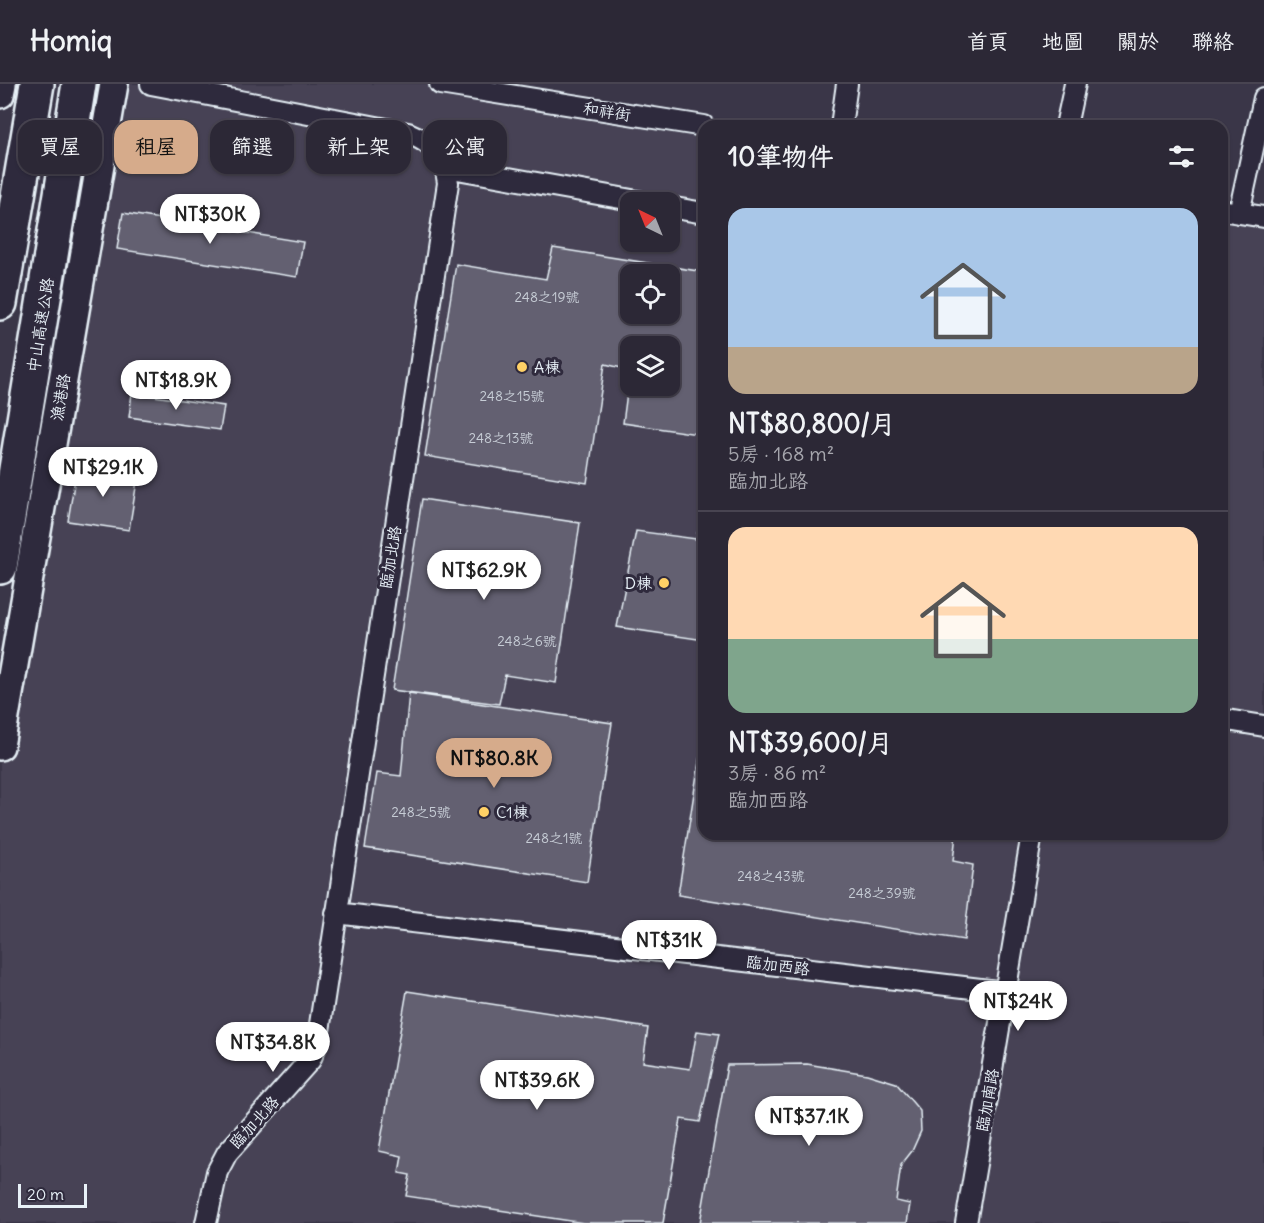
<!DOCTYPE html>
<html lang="zh-TW">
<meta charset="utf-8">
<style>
:root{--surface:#2c2836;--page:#34303e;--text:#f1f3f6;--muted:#a6a6ad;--line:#484451;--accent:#d6ab8b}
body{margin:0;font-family:Delius,"LXGW WenKai TC",sans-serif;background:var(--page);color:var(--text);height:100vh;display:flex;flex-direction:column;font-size:22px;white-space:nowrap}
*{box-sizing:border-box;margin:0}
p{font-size:20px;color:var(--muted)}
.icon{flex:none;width:33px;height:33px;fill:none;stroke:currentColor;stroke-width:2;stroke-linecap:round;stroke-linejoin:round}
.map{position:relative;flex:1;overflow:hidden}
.drawer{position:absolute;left:698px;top:36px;width:530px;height:720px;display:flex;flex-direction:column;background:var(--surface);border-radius:18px;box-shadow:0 2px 4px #0004,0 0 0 2px var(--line)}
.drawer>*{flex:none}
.banner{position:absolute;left:18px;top:36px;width:570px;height:54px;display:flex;gap:12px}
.needle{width:39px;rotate:317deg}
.fabs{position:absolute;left:620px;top:108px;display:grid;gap:12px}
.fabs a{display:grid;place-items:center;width:60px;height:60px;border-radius:12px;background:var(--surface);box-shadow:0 2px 4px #0004,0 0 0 2px var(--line);font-size:30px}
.scale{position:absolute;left:18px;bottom:15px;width:69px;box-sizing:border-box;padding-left:6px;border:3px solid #e8f1f8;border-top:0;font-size:16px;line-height:21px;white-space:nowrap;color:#e8f1f8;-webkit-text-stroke:4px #2f2a3d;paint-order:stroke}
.price{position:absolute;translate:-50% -51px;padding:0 14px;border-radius:21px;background:#fff;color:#222;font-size:20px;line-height:39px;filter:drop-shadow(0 2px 3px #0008)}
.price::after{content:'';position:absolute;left:50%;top:36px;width:18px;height:14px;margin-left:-9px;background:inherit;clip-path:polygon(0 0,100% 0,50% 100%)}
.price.current{background:var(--accent);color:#111}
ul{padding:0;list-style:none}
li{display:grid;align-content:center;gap:12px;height:318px;padding:0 30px}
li+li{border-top:2px solid var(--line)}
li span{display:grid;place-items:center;height:186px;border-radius:18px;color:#555}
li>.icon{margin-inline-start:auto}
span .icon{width:108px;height:108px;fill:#fffc;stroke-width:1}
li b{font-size:26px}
h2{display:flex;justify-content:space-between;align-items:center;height:72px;padding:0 30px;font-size:26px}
.tag{padding:0 21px;border-radius:18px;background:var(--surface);box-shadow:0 2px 4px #0004,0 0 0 2px var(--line);font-size:21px;line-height:54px}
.tag.current{background:var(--accent);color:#111}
header{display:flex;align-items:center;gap:36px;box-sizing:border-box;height:84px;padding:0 30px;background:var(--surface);border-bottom:2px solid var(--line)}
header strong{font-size:28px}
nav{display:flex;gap:33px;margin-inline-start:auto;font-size:21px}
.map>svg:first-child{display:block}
.built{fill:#464354;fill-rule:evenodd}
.building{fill:#636171;stroke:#e8f1f8;stroke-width:1.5;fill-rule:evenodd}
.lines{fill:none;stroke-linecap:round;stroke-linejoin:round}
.street-casing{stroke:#e8f1f8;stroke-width:24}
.secondary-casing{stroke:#e8f1f8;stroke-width:32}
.highway-casing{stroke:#e8f1f8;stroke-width:38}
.street{stroke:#2f2a3d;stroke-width:20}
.secondary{stroke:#2f2a3d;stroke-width:27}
.highway{stroke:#2f2a3d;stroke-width:33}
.poi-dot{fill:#ffd166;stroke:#2f2a3d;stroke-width:2}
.labels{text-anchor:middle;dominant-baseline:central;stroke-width:6;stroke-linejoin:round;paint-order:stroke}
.number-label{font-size:14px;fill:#c7cdd6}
.street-label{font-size:16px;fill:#e8f1f8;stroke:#2f2a3d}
.poi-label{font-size:16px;fill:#e8f1f8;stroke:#2f2a3d;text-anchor:start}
</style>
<header>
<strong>Homiq</strong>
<nav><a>首頁</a><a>地圖</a><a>關於</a><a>聯絡</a></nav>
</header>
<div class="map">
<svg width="1264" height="1139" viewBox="0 0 1264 1139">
<rect width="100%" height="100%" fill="#3a3648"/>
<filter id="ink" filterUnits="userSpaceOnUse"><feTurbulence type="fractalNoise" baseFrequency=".0167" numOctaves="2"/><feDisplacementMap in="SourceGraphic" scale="12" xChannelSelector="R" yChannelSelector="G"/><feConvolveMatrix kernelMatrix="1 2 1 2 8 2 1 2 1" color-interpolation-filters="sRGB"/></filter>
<g filter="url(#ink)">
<path class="built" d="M114 0H440L703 42 704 750H1221V126L1264 133V1139H0V662ZM630 118H669V158H630ZM630 190H669V230H630ZM630 262H669V302H630Z"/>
<path class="building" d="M123 129 303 158 297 193 117 165Z
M553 164 704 188V351L623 339 630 286 605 280 587 399 425 372 456 180 546 195ZM630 190H669V230H630ZM630 262H669V302H630Z
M132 309 224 322 220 346 129 333Z
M77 382 138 391 129 446 68 437Z
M422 415 580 439 556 599 505 591 499 620 392 606Z
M704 419V556L617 543 636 447 696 455Z
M409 609 612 639 587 798 365 764 377 689 401 692Z
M703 652 704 750H956L953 777 973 781 964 856 678 811Z
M407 907 648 944 643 978 690 985 697 947 719 950 700 1038 681 1035 663 1139H584L406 1112 410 1091 399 1089 402 1072 379 1067Z
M807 980 867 990 896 999 920 1027 921 1047 912 1067 901 1081 896 1117 910 1120 907 1139H700L727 981Z"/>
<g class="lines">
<defs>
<path id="street" d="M151 0 408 49C433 59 445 72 448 99L317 960 310 976 227 1069 217 1088 206 1139
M440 0 704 42
M841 42 847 0
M1066 42 1075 0
M446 83 643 118
M669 123 704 129
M1221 126 1264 133
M1239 129 1264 14
M1221 635 1264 642
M336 829 1006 908
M966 1139 1032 750"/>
<path id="secondary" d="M0 10 2 0
M0 662 114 0"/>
<path id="highway" d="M0 219 37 0
M0 483 79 0"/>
</defs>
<use href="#street" class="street-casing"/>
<use href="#secondary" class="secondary-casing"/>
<use href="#highway" class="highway-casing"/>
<use href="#street" class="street"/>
<use href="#secondary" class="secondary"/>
<use href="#highway" class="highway"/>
</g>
</g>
<g class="poi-dot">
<circle cx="522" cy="283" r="6"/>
<circle cx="664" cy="499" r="6"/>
<circle cx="484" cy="728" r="6"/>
</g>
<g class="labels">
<g class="number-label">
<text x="547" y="213">248之19號</text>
<text x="512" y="312">248之15號</text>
<text x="501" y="354">248之13號</text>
<text x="527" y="557">248之6號</text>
<text x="421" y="728">248之5號</text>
<text x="554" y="754">248之1號</text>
<text x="771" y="792">248之43號</text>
<text x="882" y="809">248之39號</text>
</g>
<g class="street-label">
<text transform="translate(607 27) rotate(9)">和祥街</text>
<text transform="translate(40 241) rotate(-81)">中山高速公路</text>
<text transform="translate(60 313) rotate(-80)">漁港路</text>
<text transform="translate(390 473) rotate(-81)">臨加北路</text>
<text transform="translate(778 881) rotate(7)">臨加西路</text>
<text transform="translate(987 1016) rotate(-80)">臨加南路</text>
<text transform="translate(254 1038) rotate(-48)">臨加北路</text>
</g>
<g class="poi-label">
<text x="534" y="283">A棟</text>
<text x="652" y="499" text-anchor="end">D棟</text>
<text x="496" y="728">C1棟</text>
</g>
</g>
</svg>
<div class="fabs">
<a><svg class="needle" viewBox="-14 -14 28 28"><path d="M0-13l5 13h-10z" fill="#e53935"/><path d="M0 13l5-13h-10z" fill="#a6a6ad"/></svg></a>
<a><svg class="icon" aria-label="locate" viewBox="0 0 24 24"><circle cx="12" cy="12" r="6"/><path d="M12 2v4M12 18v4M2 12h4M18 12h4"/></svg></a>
<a><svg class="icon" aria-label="layers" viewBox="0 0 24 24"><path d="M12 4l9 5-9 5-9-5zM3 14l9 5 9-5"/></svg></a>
</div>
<div class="scale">20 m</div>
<b class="price" style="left:210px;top:161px">NT$30K</b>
<b class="price" style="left:176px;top:327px">NT$18.9K</b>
<b class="price" style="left:103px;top:414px">NT$29.1K</b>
<b class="price" style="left:484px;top:517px">NT$62.9K</b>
<b class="price current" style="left:494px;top:705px">NT$80.8K</b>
<b class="price" style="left:669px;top:887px">NT$31K</b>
<b class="price" style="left:1018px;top:948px">NT$24K</b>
<b class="price" style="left:273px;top:989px">NT$34.8K</b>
<b class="price" style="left:537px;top:1027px">NT$39.6K</b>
<b class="price" style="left:809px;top:1063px">NT$37.1K</b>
<div class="banner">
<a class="tag">買屋</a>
<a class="tag current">租屋</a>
<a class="tag">篩選</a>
<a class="tag">新上架</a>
<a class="tag">公寓</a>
</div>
<section class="drawer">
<h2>10筆物件<svg class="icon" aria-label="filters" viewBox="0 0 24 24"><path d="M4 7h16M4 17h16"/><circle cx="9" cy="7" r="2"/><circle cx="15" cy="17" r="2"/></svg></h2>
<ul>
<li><span style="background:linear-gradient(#a9c7e8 75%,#b9a48a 0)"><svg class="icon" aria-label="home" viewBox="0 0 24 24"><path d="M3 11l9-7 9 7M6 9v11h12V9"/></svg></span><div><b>NT$80,800/月</b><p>5房 · 168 m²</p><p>臨加北路</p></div></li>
<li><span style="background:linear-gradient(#ffd9b3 60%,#7fa58c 0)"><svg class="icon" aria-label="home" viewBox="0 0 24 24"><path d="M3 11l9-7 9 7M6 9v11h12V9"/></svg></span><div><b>NT$39,600/月</b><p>3房 · 86 m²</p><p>臨加西路</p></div></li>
</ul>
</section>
</div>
